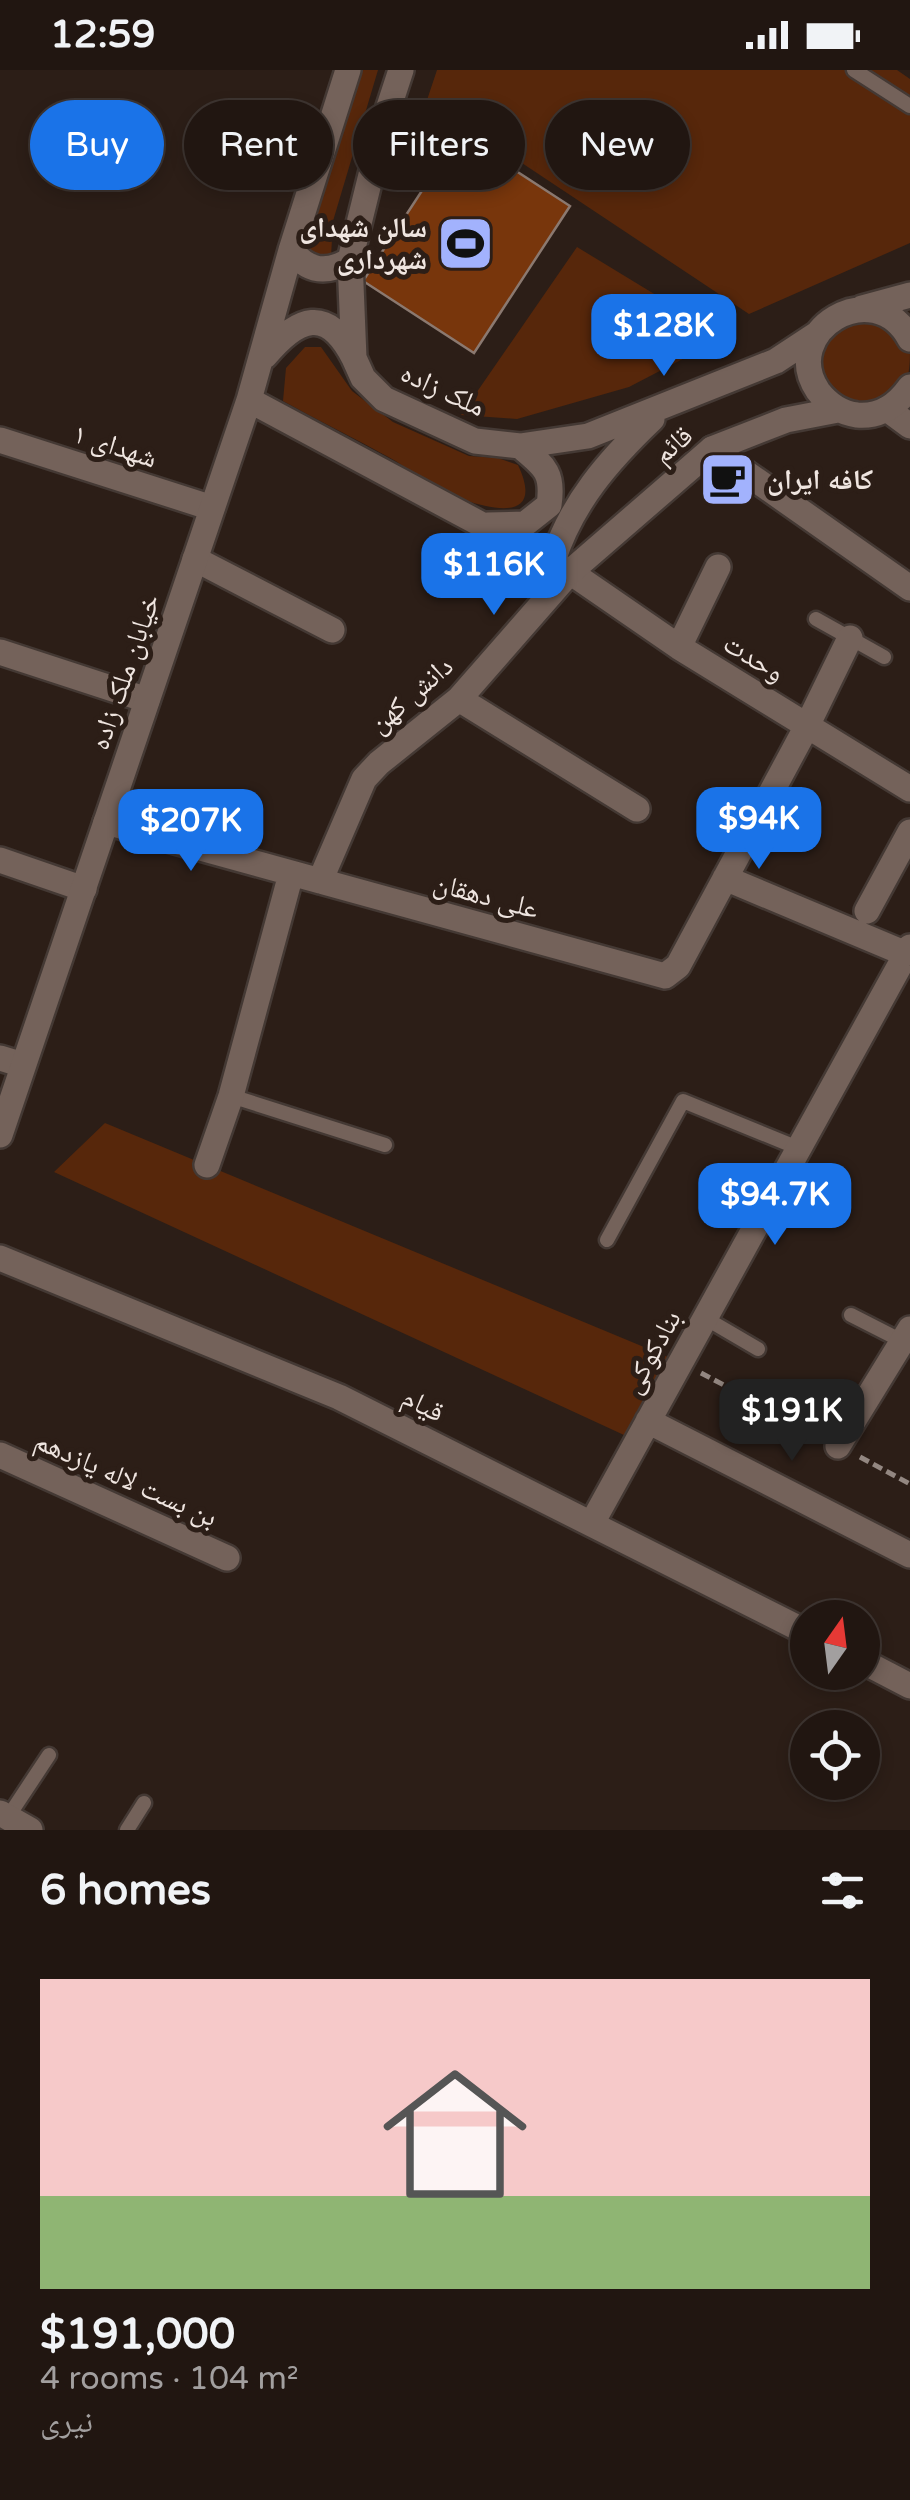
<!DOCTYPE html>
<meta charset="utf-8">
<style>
:root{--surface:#211611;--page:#2d231f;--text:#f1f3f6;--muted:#a29f9f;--line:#3e3531;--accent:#1a73e8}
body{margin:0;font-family:"Varela Round","Noto Naskh Arabic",sans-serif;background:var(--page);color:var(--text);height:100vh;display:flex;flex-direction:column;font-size:38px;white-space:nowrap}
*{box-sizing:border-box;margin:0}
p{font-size:32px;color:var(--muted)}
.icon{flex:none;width:55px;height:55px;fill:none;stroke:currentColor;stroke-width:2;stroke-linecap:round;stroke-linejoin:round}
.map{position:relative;height:1760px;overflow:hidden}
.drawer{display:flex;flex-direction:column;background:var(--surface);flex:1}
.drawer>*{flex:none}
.hud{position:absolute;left:30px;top:30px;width:850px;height:90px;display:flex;gap:20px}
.needle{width:65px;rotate:14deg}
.tools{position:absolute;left:790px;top:1530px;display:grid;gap:20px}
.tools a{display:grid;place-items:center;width:90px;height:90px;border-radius:50%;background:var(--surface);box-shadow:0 5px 15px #0003,0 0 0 2px var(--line);font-size:50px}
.price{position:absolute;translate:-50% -85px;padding:0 22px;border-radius:20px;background:var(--accent);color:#fff;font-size:32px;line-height:65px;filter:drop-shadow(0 2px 5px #0008)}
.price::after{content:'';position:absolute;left:50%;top:60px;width:30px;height:22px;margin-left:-15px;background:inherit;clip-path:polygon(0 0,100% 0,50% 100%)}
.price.on{background:#222;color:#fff}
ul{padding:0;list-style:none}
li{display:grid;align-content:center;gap:20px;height:530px;padding:0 40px}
li span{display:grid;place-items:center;height:310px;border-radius:0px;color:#555}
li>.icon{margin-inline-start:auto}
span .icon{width:180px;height:180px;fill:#fffc;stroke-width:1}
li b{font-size:42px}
h2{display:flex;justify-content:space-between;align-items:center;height:120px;padding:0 40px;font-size:42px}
.tag{padding:0 35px;border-radius:45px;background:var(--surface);box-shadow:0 5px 15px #0003,0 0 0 2px var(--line);font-size:35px;line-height:90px}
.tag.on{background:var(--accent);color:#fff}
.status{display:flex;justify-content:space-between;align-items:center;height:70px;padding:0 50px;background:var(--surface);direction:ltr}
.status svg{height:28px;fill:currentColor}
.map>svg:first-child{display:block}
.green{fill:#57270b}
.building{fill:#78360c;stroke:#8b7970;stroke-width:2.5}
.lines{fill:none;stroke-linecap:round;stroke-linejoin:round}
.service-casing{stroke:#443934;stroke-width:19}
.minor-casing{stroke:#443934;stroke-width:30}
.tertiary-casing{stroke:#443934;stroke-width:30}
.secondary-casing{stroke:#443934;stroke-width:30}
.path{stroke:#938781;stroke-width:5;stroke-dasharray:10 5;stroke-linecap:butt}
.service{stroke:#74625a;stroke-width:14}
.minor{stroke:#74625a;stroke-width:25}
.tertiary{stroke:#74625a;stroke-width:25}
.secondary{stroke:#74625a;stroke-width:25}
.labels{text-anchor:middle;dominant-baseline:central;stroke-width:10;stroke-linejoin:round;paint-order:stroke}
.poi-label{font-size:28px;font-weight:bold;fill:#efe5e0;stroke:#2c1e17;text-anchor:end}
.street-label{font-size:28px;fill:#efe5e0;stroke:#2c1e17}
</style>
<div class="status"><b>12:59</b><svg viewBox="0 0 49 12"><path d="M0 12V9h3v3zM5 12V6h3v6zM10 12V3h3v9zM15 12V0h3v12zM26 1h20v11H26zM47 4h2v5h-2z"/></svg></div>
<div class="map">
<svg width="910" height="1760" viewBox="0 0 910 1760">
<rect width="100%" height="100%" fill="#2c1e17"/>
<path class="green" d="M360 0H378L333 151 331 187 303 182Z
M437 0H897L910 9V173L749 244 427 30Z
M577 177 725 267 629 317 517 349 461 345Z
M872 244 910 281C910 326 899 322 861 341L822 317C818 259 816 262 872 244Z
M305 277H321L352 321 393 352 469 386 498 388 518 395C552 467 460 431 430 415 416 408 405 396 392 389 356 369 319 351 283 331L286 298Z
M105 1053 680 1292 637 1371 54 1102Z"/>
<path class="building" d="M459 64 570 136 474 283 363 211Z"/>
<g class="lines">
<defs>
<path id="service" d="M854 0 910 36
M816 549 884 587
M231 1026 385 1075
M607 1170 683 1031 798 1078
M851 1245 908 1274
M705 1248 758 1279
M8 1747 49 1685
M127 1760 144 1733"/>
<path id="minor" d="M887 339 910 356
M0 370 212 438
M712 379 910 518
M195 489 332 560
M679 577 718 497
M0 582 147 630
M459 629 637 739
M106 752 665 906 678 896 807 656 850 568
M0 790 84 819
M725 808 906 884
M320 811 364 709 379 693 459 629 570 502 679 577 910 719
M867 841 910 762
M0 988 23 995
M207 1095 231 1026 291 804
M0 1188 339 1327 808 1563
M648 1351 910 1485
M838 1376 910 1259
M0 1385 227 1488
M592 1453 910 877
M862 1591 910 1616"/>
<path id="tertiary" d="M0 1743 30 1760"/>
<path id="secondary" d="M401 0 384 52 350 190 354 288 363 308 384 329 475 371 520 376 588 366 776 291 817 264
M291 180C308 202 327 204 350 190
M862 238 910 225
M910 269C874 202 778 262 818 321 828 334 841 343 857 345 881 347 897 335 910 317
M265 286C298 247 327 235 354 288
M249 330 570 502 712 379 786 350 838 340
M488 455 525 454 549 435C554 402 544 396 520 376
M553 491C571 433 609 390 652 349
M0 1065 249 330 291 180 348 0"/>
</defs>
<use href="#service" class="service-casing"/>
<use href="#minor" class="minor-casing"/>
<use href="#tertiary" class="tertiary-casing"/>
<use href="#secondary" class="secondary-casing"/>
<path class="path" d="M701 1303 815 1363
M860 1387 910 1414"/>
<use href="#service" class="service"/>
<use href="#minor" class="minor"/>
<use href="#tertiary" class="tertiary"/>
<use href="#secondary" class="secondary"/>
</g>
<defs>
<symbol id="stadium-square" viewBox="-11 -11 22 22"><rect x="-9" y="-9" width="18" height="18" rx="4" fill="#a2b2fd" stroke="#2c1e17"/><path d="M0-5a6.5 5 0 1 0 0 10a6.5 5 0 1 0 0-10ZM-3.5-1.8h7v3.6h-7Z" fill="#111"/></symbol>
<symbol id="cafe-square" viewBox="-11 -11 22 22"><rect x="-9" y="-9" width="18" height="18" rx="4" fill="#a2b2fd" stroke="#2c1e17"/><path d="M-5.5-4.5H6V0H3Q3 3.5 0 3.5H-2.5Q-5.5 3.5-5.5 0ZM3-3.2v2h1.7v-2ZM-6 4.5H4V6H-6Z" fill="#111"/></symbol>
</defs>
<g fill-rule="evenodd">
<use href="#stadium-square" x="434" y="142" width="63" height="63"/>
<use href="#cafe-square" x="696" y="378" width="63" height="63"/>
</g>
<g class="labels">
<g class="poi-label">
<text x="427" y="158">سالن شهدای<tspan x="427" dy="32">شهرداری</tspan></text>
<text x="767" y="410" text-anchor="start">کافه ایران</text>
</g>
<g class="street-label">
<text transform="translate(443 320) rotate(25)">ملک زاده</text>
<text transform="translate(673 375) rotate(-40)">قائم</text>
<text transform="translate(115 376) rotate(18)">شهدای ۱</text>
<text transform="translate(754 588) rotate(32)">وحدت</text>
<text transform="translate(125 602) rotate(-71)">خیابان ملک زاده</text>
<text transform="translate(411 625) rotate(-41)">دانش کهن</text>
<text transform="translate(486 826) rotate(15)">علی دهقان</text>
<text transform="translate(652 1282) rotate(-61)">بنادکوکی</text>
<text transform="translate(423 1335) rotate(27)">قیام</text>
<text transform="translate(126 1409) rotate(24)">بن بست لاله یازدهم</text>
</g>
</g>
</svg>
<div class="tools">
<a><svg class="needle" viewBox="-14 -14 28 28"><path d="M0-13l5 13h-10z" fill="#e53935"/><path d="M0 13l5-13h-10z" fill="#a29f9f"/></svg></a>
<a><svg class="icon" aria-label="locate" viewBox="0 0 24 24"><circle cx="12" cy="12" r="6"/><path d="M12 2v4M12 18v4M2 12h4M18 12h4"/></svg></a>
</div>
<b class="price" style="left:664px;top:309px">$128K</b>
<b class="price" style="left:494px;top:548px">$116K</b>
<b class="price" style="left:759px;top:802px">$94K</b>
<b class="price" style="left:191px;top:804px">$207K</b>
<b class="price" style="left:775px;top:1178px">$94.7K</b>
<b class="price on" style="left:792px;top:1394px">$191K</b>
<div class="hud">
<a class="tag on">Buy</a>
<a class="tag">Rent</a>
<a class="tag">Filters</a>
<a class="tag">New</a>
</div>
</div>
<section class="drawer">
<h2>6 homes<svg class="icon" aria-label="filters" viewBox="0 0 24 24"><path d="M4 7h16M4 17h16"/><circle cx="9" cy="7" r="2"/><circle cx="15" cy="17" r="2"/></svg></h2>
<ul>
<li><span style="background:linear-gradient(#f6c9c9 70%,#8fb573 0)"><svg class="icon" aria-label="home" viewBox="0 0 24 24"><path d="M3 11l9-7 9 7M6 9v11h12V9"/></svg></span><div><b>$191,000</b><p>4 rooms · 104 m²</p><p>نیری</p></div></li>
</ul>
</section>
